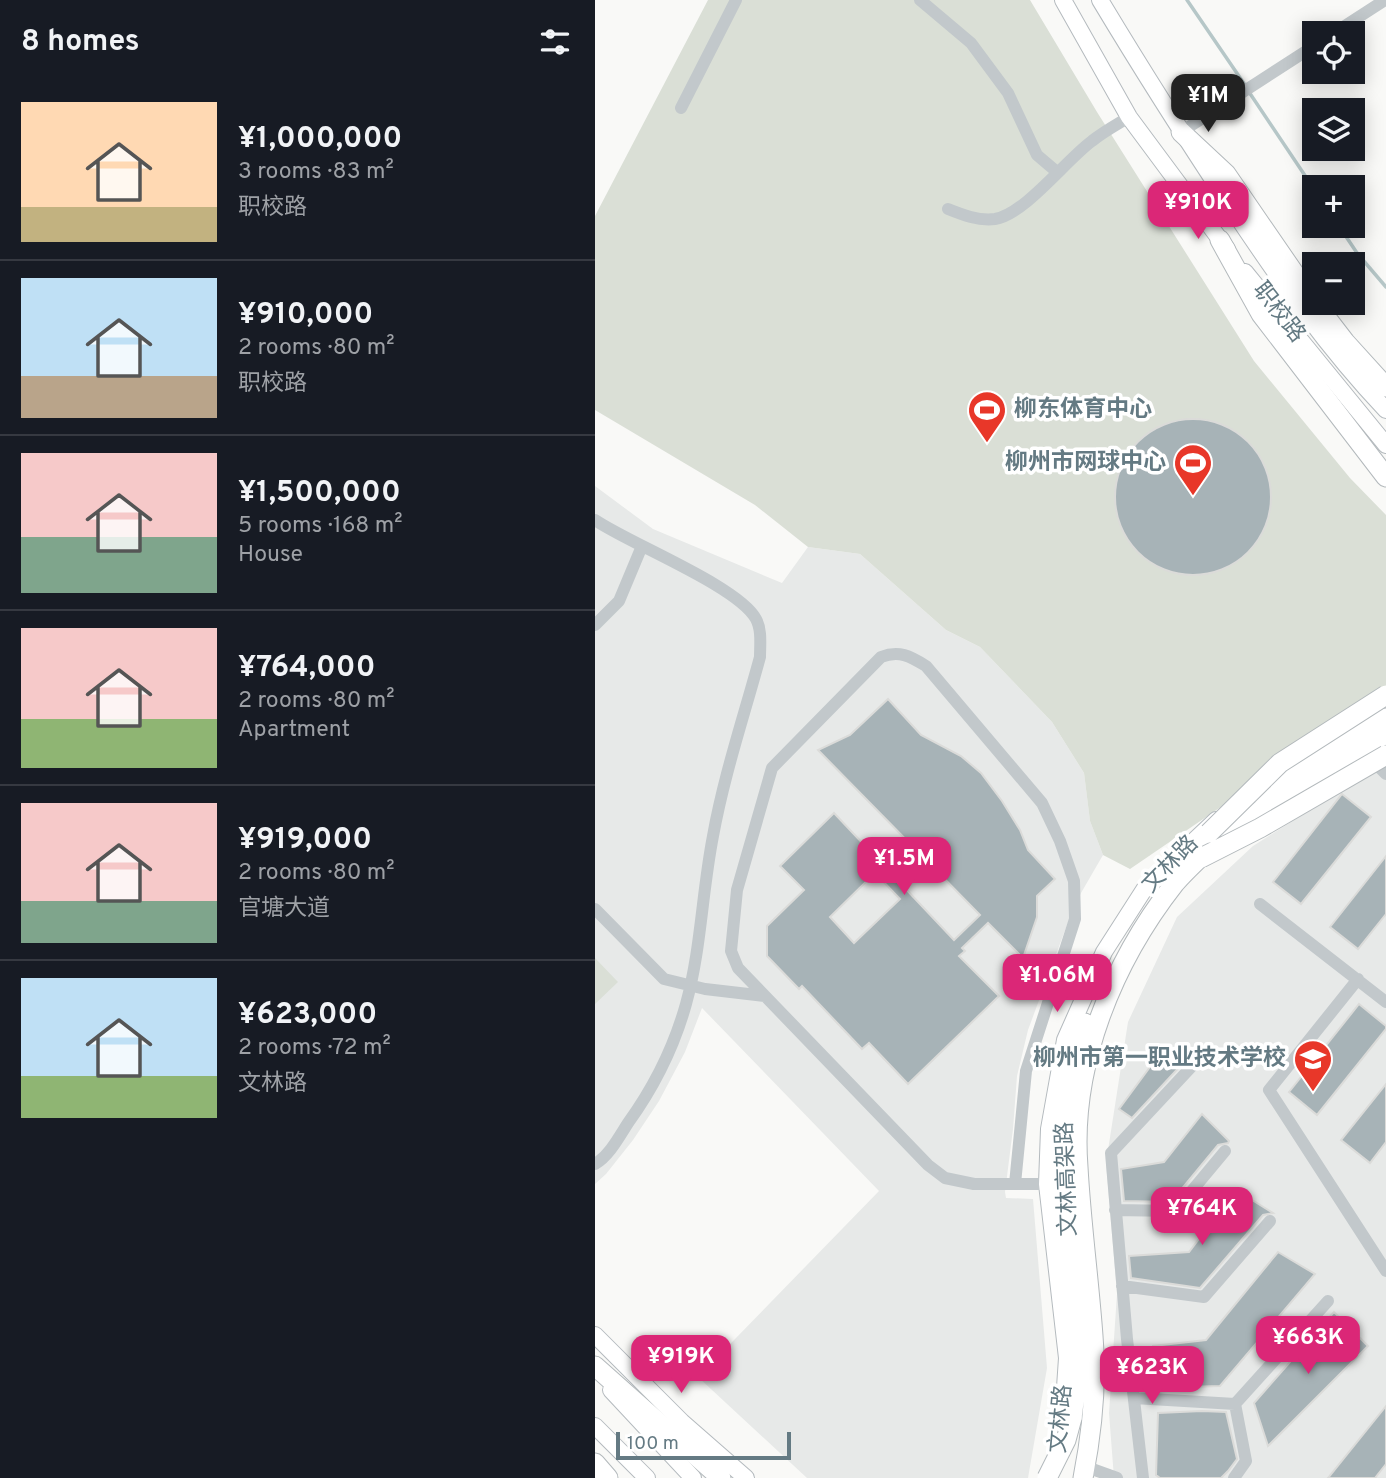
<!DOCTYPE html>
<meta charset="utf-8">
<style>
:root{--surface:#171b24;--page:#242831;--text:#f1f3f6;--muted:#9ea1a6;--line:#363941;--accent:#db2777}
body{margin:0;font-family:Overpass,"Noto Sans SC",sans-serif;background:var(--page);color:var(--text);height:100vh;display:flex;flex-direction:column;font-size:26px;white-space:nowrap}
*{box-sizing:border-box;margin:0}
p{font-size:23px;color:var(--muted)}
.icon{flex:none;width:38px;height:38px;fill:none;stroke:currentColor;stroke-width:2;stroke-linecap:round;stroke-linejoin:round}
.map{position:relative;flex:1;overflow:hidden}
.panel{display:flex;flex-direction:column;background:var(--surface);width:595px}
.panel>*{flex:none}
.tools{position:absolute;left:707px;top:21px;display:grid;gap:14px}
.tools a{display:grid;place-items:center;width:63px;height:63px;border-radius:0px;background:var(--surface);box-shadow:0 4px 18px #0003;font-size:35px}
.scale{position:absolute;left:21px;bottom:18px;width:175px;box-sizing:border-box;padding-left:7px;border:4px solid #647a83;border-top:0;font-size:19px;line-height:24px;white-space:nowrap;color:#647a83;-webkit-text-stroke:5px #fff;paint-order:stroke}
.price{position:absolute;translate:-50% -60px;padding:0 16px;border-radius:14px;background:var(--accent);color:#fff;font-size:23px;line-height:46px;filter:drop-shadow(0 2px 4px #0008)}
.price::after{content:'';position:absolute;left:50%;top:42px;width:21px;height:16px;margin-left:-10px;background:inherit;clip-path:polygon(0 0,100% 0,50% 100%)}
.price.current{background:#222;color:#fff}
ul{padding:0;list-style:none}
li{display:flex;align-items:center;gap:21px;height:175px;padding:0 21px}
li+li{border-top:2px solid var(--line)}
li span{display:grid;place-items:center;flex:none;width:196px;height:140px;border-radius:0px;color:#555}
li>.icon{margin-inline-start:auto}
span .icon{width:84px;height:84px;fill:#fffc;stroke-width:1}
li b{font-size:30px}
h2{display:flex;justify-content:space-between;align-items:center;height:84px;padding:0 21px;font-size:30px}
main{display:flex;flex:1;min-height:0}
.map>svg:first-child{display:block}
.built{fill:#e7e9e8}
.green{fill:#dadfd6}
.lines{fill:none;stroke-linecap:round;stroke-linejoin:round}
.stream{stroke:#b6c7c8;stroke-width:3.5}
.building{fill:#a7b3b7;stroke:#dbdbd9;stroke-width:2;fill-rule:evenodd}
.major-casing{stroke:#b4babe;stroke-width:18}
.highway-casing{stroke:#b3b9bc;stroke-width:21}
.minor{stroke:#c2c8cb;stroke-width:12}
.major{stroke:#fff;stroke-width:16}
.highway{stroke:#fff;stroke-width:19}
.highway-bridge-casing{stroke:#b3b9bc;stroke-width:21;stroke-linecap:butt}
.highway-bridge{stroke:#fff;stroke-width:19}
.labels{text-anchor:middle;dominant-baseline:central;stroke-width:7;stroke-linejoin:round;paint-order:stroke}
.street-label{font-size:23px;fill:#647a83;stroke:#fff}
.poi-label{font-size:23px;font-weight:bold;fill:#647a83;stroke:#fff;text-anchor:end}
</style>
<main>
<section class="panel">
<h2>8 homes<svg class="icon" aria-label="filters" viewBox="0 0 24 24"><path d="M4 7h16M4 17h16"/><circle cx="9" cy="7" r="2"/><circle cx="15" cy="17" r="2"/></svg></h2>
<ul>
<li><span style="background:linear-gradient(#ffd9b3 75%,#c2b280 0)"><svg class="icon" aria-label="home" viewBox="0 0 24 24"><path d="M3 11l9-7 9 7M6 9v11h12V9"/></svg></span><div><b>¥1,000,000</b><p>3 rooms · 83 m²</p><p>职校路</p></div></li>
<li><span style="background:linear-gradient(#bfe0f5 70%,#b9a48a 0)"><svg class="icon" aria-label="home" viewBox="0 0 24 24"><path d="M3 11l9-7 9 7M6 9v11h12V9"/></svg></span><div><b>¥910,000</b><p>2 rooms · 80 m²</p><p>职校路</p></div></li>
<li><span style="background:linear-gradient(#f6c9c9 60%,#7fa58c 0)"><svg class="icon" aria-label="home" viewBox="0 0 24 24"><path d="M3 11l9-7 9 7M6 9v11h12V9"/></svg></span><div><b>¥1,500,000</b><p>5 rooms · 168 m²</p><p>House</p></div></li>
<li><span style="background:linear-gradient(#f6c9c9 65%,#8fb573 0)"><svg class="icon" aria-label="home" viewBox="0 0 24 24"><path d="M3 11l9-7 9 7M6 9v11h12V9"/></svg></span><div><b>¥764,000</b><p>2 rooms · 80 m²</p><p>Apartment</p></div></li>
<li><span style="background:linear-gradient(#f6c9c9 70%,#7fa58c 0)"><svg class="icon" aria-label="home" viewBox="0 0 24 24"><path d="M3 11l9-7 9 7M6 9v11h12V9"/></svg></span><div><b>¥919,000</b><p>2 rooms · 80 m²</p><p>官塘大道</p></div></li>
<li><span style="background:linear-gradient(#bfe0f5 70%,#8fb573 0)"><svg class="icon" aria-label="home" viewBox="0 0 24 24"><path d="M3 11l9-7 9 7M6 9v11h12V9"/></svg></span><div><b>¥623,000</b><p>2 rooms · 72 m²</p><p>文林路</p></div></li>
</ul>
</section>
<div class="map">
<svg width="791" height="1478" viewBox="0 0 791 1478">
<rect width="100%" height="100%" fill="#f9f9f7"/>
<path class="built" d="M0 486 58 529 187 583 213 547 265 554 351 630 385 647 457 722 489 773 495 821 508 855 486 893 472 925 433 1030 422 1076 418 1129 410 1192 411 1198 438 1199 452 1368 433 1478H212L103 1377 284 1191 107 1008 90 1052 64 1101 38 1140 11 1174 0 1184Z
M791 765V1478H519L514 1413 522 1294 511 1163 533 1022 582 917 658 846 751 787Z"/>
<path class="green" d="M113 0H435L502 112 659 361 755 478 791 515V694L535 869 508 855 495 821 489 773 457 722 385 647 351 630 265 554 213 547 160 505 0 410V216Z
M0 958 23 982 0 1004Z"/>
<g class="lines">
<path class="stream" d="M592 0 650 85
M654 92 719 189
M744 226 762 253 791 287"/>
</g>
<path class="building" d="M520 497a78 78 0 1 1 156 0a78 78 0 1 1-156 0Z
M293 699 326 735 366 756 386 773 407 801 425 830 433 850 460 879 442 896V917L428 958 393 923 367 948 370 951 364 956 404 996 313 1084 274 1043 267 1049 207 986 204 989 172 956V926L209 890 185 866 239 813 359 940 385 915 223 750 255 735ZM280 873 305 899 259 943 235 917Z
M747 794 776 817 706 904 678 882Z
M791 856V914L763 949 735 927Z
M764 1004 791 1026V1029L722 1115 694 1092Z
M569 1048 590 1061 537 1118 524 1109Z
M791 1084V1142L775 1163 746 1140Z
M607 1114 634 1141 633 1143 623 1145 576 1202 529 1201 526 1169 569 1162Z
M641 1190 678 1213 668 1215 605 1288 536 1278 534 1256 594 1252Z
M683 1252 720 1274 625 1386 557 1388 558 1346 611 1340Z
M739 1312 773 1346 673 1446 659 1403Z
M791 1406V1464L780 1478H733Z
M607 1411 631 1412 642 1459 633 1471 626 1478H565L561 1475 563 1413Z"/>
<g class="lines">
<defs>
<path id="major" d="M468 0 534 117 632 249
M505 0C547 70 591 139 636 207 683 278 733 349 791 410
M650 272 791 445
M0 1335 87 1422 151 1478
M16 1390 98 1478
M0 1426 52 1478
M467 1431 472 1358 452 1184 454 1129 470 1040 509 952 552 885 621 820"/>
<path id="highway" d="M586 132 631 174 719 302
M625 240 666 314 791 477
M720 303 750 342 791 387
M662 793 791 718
M0 1366 126 1478
M477 1418C481 1388 485 1357 483 1327 480 1266 466 1206 468 1145 469 1103 478 1063 490 1023
M0 1463 13 1478
M488 1478C497 1432 502 1383 498 1336 494 1280 486 1223 483 1167 475 1065 518 962 580 883 592 869 608 855 621 842 634 830 650 821 664 811 705 782 747 758 791 734"/>
</defs>
<use href="#major" class="major-casing"/>
<use href="#highway" class="highway-casing"/>
<path class="minor" d="M325 0 376 43 413 93 442 155 462 172
M739 33 790 0
M86 108 141 0
M586 132 719 46
M353 209C368 215 383 221 400 219 430 214 471 160 497 141 508 132 521 125 534 117
M0 520C35 544 143 586 161 619 167 630 165 645 165 657 149 716 129 775 118 836 107 892 106 950 91 1004 79 1047 59 1087 33 1123 24 1137 14 1156 0 1164
M0 625 24 601 47 546
M774 757 791 774
M665 904 791 1002
M0 909 69 979 110 989 170 996
M763 979 674 1090 791 1271
M420 1184 431 1071 480 919 479 881 465 841 447 803 331 666C315 656 304 650 286 657L177 768 142 890 136 951 143 968 333 1165 350 1178 379 1184H452
M520 1210 580 1211 630 1151
M527 1286 609 1297 675 1221
M539 1398 640 1404 733 1301
M497 1469 522 1478
M548 1478 532 1339 516 1153 599 1064
M639 1478 651 1461 640 1404"/>
<use href="#major" class="major"/>
<use href="#highway" class="highway"/>
<defs>
<path id="highway-bridge" d="M614 833 685 763 791 695
M606 858 665 828 791 755
M452 1478 471 1440 477 1418"/>
</defs>
<use href="#highway-bridge" class="highway-bridge-casing"/>
<use href="#highway-bridge" class="highway-bridge"/>
</g>
<defs>
<symbol id="stadium-pin" viewBox="-11 -11 22 30"><path d="M0 17L-7.5 6A9.5 9.5 0 1 1 7.5 6Z" fill="#e83729" stroke="#fff"/><path d="M0-5a6.5 5 0 1 0 0 10a6.5 5 0 1 0 0-10ZM-3.5-1.8h7v3.6h-7Z" fill="#fff"/></symbol>
<symbol id="school-pin" viewBox="-11 -11 22 30"><path d="M0 17L-7.5 6A9.5 9.5 0 1 1 7.5 6Z" fill="#e83729" stroke="#fff"/><path d="M0-5L7-2L0 1L-7-2ZM-4 1L0 2.5L4 1V4Q0 6-4 4Z" fill="#fff"/></symbol>
</defs>
<g fill-rule="evenodd">
<use href="#stadium-pin" x="370" y="388" width="44" height="60"/>
<use href="#stadium-pin" x="576" y="441" width="44" height="60"/>
<use href="#school-pin" x="696" y="1037" width="44" height="60"/>
</g>
<g class="labels">
<g class="street-label">
<text transform="translate(683 313) rotate(52)">职校路</text>
<text transform="translate(576 865) rotate(-46)">文林路</text>
<text transform="translate(473 1179) rotate(-92)">文林高架路</text>
<text transform="translate(467 1419) rotate(-85)">文林路</text>
</g>
<g class="poi-label">
<text x="419" y="410" text-anchor="start">柳东体育中心</text>
<text x="571" y="463">柳州市网球中心</text>
<text x="691" y="1059">柳州市第一职业技术学校</text>
</g>
</g>
</svg>
<div class="tools">
<a><svg class="icon" aria-label="locate" viewBox="0 0 24 24"><circle cx="12" cy="12" r="6"/><path d="M12 2v4M12 18v4M2 12h4M18 12h4"/></svg></a>
<a><svg class="icon" aria-label="layers" viewBox="0 0 24 24"><path d="M12 4l9 5-9 5-9-5zM3 14l9 5 9-5"/></svg></a>
<a>+</a>
<a>−</a>
</div>
<div class="scale">100 m</div>
<b class="price current" style="left:613px;top:134px">¥1M</b>
<b class="price" style="left:603px;top:241px">¥910K</b>
<b class="price" style="left:309px;top:897px">¥1.5M</b>
<b class="price" style="left:462px;top:1014px">¥1.06M</b>
<b class="price" style="left:607px;top:1247px">¥764K</b>
<b class="price" style="left:713px;top:1376px">¥663K</b>
<b class="price" style="left:86px;top:1395px">¥919K</b>
<b class="price" style="left:557px;top:1406px">¥623K</b>
</div>
</main>
